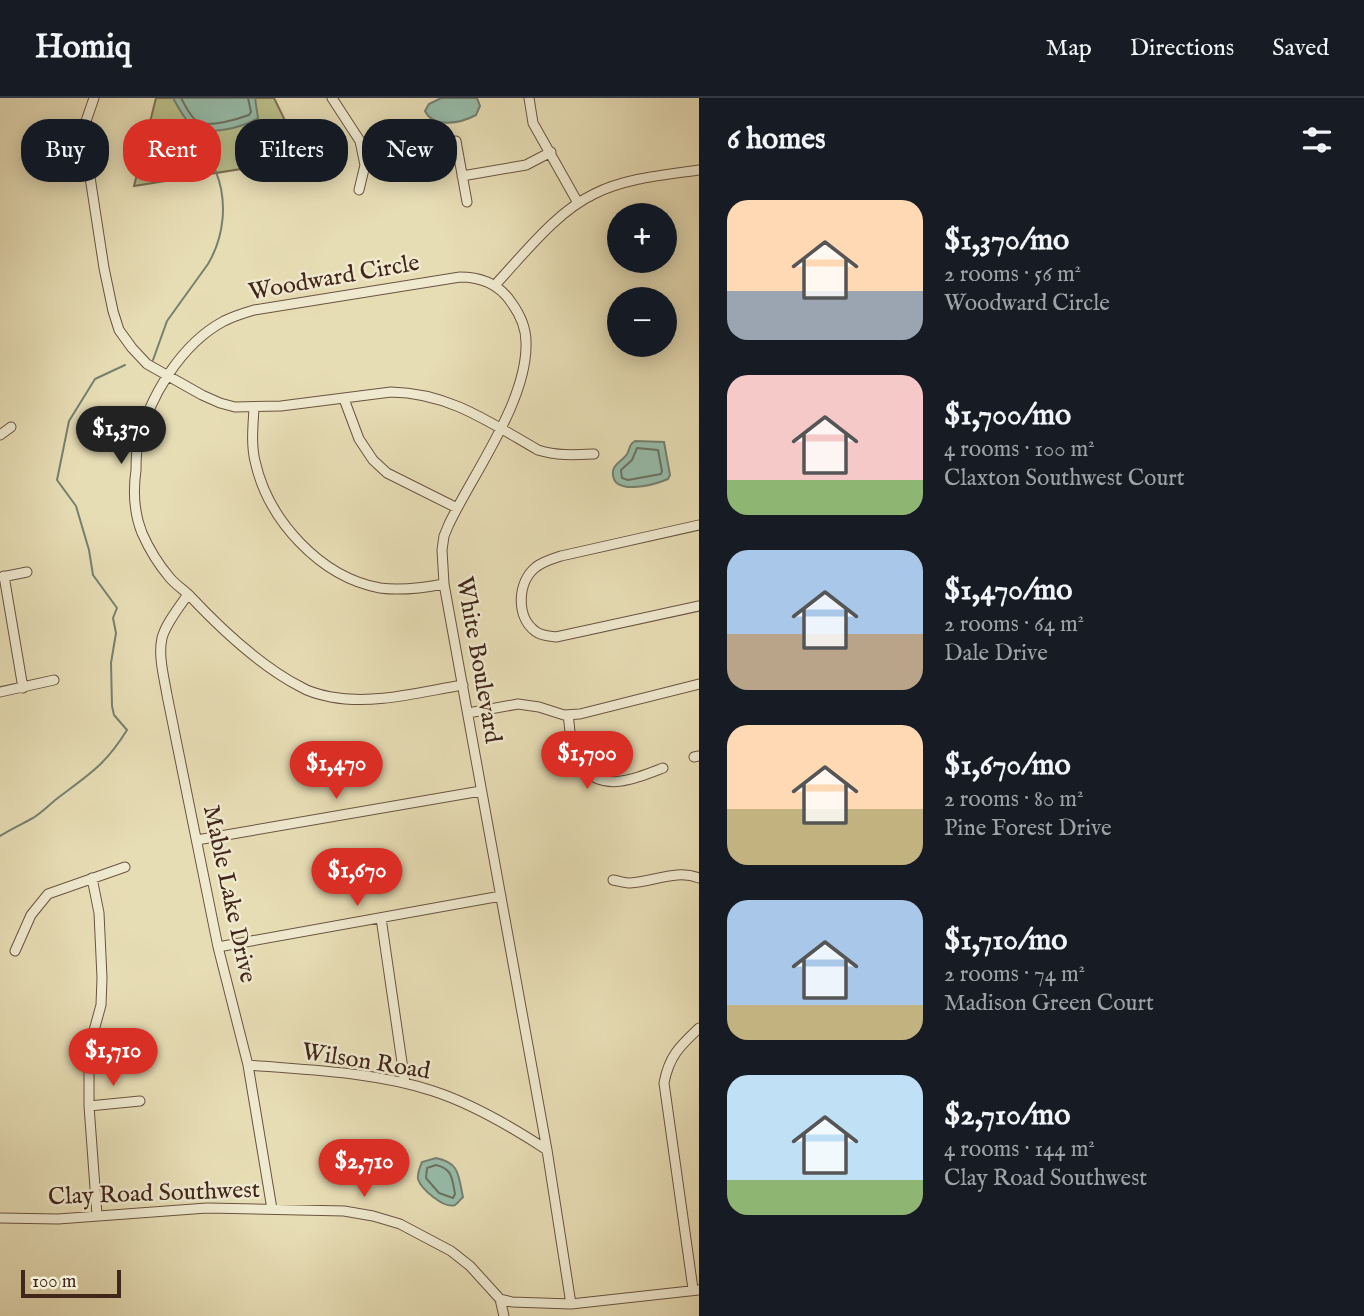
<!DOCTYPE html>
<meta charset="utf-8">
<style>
:root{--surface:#171b24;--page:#20242c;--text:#f1f3f6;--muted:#9ea1a6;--line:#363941;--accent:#d93025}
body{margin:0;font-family:"IM FELL English",serif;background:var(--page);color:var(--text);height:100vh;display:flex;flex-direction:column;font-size:26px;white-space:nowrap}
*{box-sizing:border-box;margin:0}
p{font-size:23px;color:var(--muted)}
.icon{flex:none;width:38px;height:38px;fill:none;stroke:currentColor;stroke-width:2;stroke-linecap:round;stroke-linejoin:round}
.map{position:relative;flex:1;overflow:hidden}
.drawer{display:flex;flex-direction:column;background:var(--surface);width:665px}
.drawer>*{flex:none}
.top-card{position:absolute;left:21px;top:21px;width:572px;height:63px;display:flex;gap:14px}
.fabs{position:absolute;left:607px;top:105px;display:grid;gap:14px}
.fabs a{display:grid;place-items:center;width:70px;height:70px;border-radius:50%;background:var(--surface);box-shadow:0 4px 18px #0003;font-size:35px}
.scale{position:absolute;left:21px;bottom:18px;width:100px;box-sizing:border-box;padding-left:7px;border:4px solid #41261a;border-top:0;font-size:19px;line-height:24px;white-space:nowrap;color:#41261a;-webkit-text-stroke:5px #efe9cf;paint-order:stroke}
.price{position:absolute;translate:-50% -60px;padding:0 16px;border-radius:24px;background:var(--accent);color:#fff;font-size:23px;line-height:46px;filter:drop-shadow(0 2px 4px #0008)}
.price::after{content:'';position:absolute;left:50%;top:42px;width:21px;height:16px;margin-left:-10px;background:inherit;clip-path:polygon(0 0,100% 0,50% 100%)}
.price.on{background:#222;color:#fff}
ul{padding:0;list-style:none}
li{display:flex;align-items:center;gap:21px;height:175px;padding:0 28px}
li span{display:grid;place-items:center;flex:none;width:196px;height:140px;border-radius:21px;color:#555}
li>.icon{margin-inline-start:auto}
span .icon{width:84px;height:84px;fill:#fffc;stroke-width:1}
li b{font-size:30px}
h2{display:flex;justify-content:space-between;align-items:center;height:84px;padding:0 28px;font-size:30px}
.pill{padding:0 24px;border-radius:28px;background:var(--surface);box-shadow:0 4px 18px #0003;font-size:24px;line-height:63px}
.pill.on{background:var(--accent);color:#fff}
header{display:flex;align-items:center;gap:42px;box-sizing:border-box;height:98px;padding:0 35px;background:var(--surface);border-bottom:2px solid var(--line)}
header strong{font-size:33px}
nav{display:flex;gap:38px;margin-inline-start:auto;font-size:24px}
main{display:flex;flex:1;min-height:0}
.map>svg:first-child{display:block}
.green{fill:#babf8a;stroke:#7e7252;stroke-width:2}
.water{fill:#97bcaa;stroke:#758070;stroke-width:2}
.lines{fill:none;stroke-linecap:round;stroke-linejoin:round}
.shore{stroke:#6c7162;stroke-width:2}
.stream{stroke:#758070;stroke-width:2}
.minor-casing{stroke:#6a5441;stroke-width:11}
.minor{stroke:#efe9cf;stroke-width:9}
.labels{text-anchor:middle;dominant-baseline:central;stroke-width:5;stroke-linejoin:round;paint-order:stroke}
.street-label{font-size:24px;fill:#41261a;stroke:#efe9cf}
</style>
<header>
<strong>Homiq</strong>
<nav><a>Map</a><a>Directions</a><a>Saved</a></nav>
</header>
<main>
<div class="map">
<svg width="699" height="1218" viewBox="0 0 699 1218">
<rect width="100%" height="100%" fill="#e7ddb5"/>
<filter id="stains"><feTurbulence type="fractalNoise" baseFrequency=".00286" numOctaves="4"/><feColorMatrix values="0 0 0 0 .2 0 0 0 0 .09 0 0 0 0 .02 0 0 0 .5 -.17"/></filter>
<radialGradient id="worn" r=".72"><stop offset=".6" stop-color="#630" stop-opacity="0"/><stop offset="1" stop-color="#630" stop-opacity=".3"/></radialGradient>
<path class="green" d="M156 0H274L304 61 134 88Z"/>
<path class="water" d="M173 0H255L258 20C244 29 206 39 192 28 184 21 178 9 173 0Z
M441 0H477L480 8 476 17C461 25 434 31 425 13L429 6Z
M635 343 664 344 670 377 668 381C654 387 610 399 613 373 614 365 623 363 627 356 631 350 628 347 635 343Z
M436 1060C460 1065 458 1077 463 1099 461 1101 457 1106 455 1107 444 1111 421 1091 418 1081 417 1076 420 1069 422 1064Z"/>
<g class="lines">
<path class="shore" d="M181 0C185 7 190 19 198 24 209 30 238 21 249 17L251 14 248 0
M637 350 658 352 662 373 661 376 628 382 622 380 621 372 632 362Z
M436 1067C453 1071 452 1081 455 1096L453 1100 439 1095 426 1080 427 1070Z"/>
<path class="stream" d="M153 262 167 223 208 166C224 139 228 104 216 74 210 60 201 49 202 32
M0 738C11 731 22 726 33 720 43 714 50 706 59 699 90 676 106 666 127 632L114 617 112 608 111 565 116 535 113 520 117 510 93 477 89 452 76 408 57 382 69 323 95 281 125 267"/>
<defs>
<path id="minor" d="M94 0 85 26 90 79 104 170 113 213 119 232 132 250 147 266 202 297 220 305 235 309 281 308 391 294C449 295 489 324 538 352 557 358 574 357 594 356
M332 0 360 43 365 67 359 92
M529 0 533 25 578 105
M456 43 467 104
M462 78 526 67 551 54
M495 187C524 156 556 114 594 96 626 80 664 77 699 72
M344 301 359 341 373 362 387 375 457 410
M254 310C253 328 251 346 255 363 268 422 320 479 380 490 401 493 423 490 444 486
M0 337 11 329
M699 427 561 458C552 461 544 463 536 469 517 484 516 519 535 533 541 538 549 538 556 539L699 508
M4 478 23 590
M2 479 27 474
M188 496C179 510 166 525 162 540 158 558 164 579 167 597L218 849 248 967 272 1111
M463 587C420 594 374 607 331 599 321 597 309 594 301 589 260 568 221 531 190 498 184 492 176 487 170 480 159 467 149 451 142 435 134 415 133 393 136 372 136 364 136 354 138 346 149 299 181 246 224 223 234 218 244 215 254 212L460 179C481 179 499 186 511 204 519 215 526 230 526 244 528 302 474 374 449 426L444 438 442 452 444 486 547 1052 571 1206
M0 594 54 582
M468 615 518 606 539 609 564 617 580 616 699 586
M568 617C570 629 570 643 574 655 576 662 581 668 586 673 606 694 640 679 663 670
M694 659 699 658
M197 742 481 693
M92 780 99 815 102 880 101 907 90 947 89 976V1008L97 1117
M613 782C619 783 625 785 630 785 653 784 677 771 699 780
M381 820 405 985
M218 849 501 798
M15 853 31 817 48 796 125 769
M248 967C308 972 377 974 433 993 473 1006 512 1029 547 1052
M89 1008 140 1003
M0 1120 58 1121 207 1110 344 1113 373 1118 400 1126 451 1153 470 1168 500 1201 512 1204 571 1206 699 1192
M693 1191 664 985C669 958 680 948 699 930
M500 1201 504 1218"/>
</defs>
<use href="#minor" class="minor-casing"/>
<use href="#minor" class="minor"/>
</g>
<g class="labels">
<g class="street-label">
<text transform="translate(334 180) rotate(-10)">Woodward Circle</text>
<text transform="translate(478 562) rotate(80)">White Boulevard</text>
<text transform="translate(229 796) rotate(78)">Mable Lake Drive</text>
<text transform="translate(366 964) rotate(9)">Wilson Road</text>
<text transform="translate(154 1096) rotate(-2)">Clay Road Southwest</text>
</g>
</g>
<rect width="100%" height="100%" filter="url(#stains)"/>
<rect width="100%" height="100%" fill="url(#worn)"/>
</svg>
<div class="fabs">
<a>+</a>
<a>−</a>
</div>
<div class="scale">100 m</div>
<b class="price on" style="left:121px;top:368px">$1,370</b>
<b class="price" style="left:587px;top:693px">$1,700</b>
<b class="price" style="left:336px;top:703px">$1,470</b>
<b class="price" style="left:357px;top:810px">$1,670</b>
<b class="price" style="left:113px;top:990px">$1,710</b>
<b class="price" style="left:364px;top:1101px">$2,710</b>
<div class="top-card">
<a class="pill">Buy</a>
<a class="pill on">Rent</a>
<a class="pill">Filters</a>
<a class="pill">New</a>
</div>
</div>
<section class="drawer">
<h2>6 homes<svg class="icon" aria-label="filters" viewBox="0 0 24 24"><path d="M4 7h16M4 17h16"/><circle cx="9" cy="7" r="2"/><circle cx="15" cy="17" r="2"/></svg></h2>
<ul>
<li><span style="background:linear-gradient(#ffd9b3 65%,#9aa5b1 0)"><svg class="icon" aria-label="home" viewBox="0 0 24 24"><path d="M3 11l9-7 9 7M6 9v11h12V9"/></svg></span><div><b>$1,370/mo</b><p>2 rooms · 56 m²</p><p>Woodward Circle</p></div></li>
<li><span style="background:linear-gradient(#f6c9c9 75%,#8fb573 0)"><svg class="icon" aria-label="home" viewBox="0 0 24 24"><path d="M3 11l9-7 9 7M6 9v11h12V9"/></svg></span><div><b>$1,700/mo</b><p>4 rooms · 100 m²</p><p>Claxton Southwest Court</p></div></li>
<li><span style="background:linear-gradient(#a9c7e8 60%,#b9a48a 0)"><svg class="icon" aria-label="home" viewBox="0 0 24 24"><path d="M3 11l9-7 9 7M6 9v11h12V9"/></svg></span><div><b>$1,470/mo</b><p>2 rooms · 64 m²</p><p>Dale Drive</p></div></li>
<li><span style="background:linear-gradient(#ffd9b3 60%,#c2b280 0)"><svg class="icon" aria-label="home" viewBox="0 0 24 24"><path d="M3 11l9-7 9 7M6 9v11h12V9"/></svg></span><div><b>$1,670/mo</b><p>2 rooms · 80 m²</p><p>Pine Forest Drive</p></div></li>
<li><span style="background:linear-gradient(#a9c7e8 75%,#c2b280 0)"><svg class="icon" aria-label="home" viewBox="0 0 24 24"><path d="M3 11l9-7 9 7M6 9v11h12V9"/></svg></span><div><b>$1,710/mo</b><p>2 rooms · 74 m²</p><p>Madison Green Court</p></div></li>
<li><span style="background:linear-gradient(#bfe0f5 75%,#8fb573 0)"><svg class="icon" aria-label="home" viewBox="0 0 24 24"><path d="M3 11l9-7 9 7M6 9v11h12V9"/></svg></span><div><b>$2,710/mo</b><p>4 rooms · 144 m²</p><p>Clay Road Southwest</p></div></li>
</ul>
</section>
</main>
